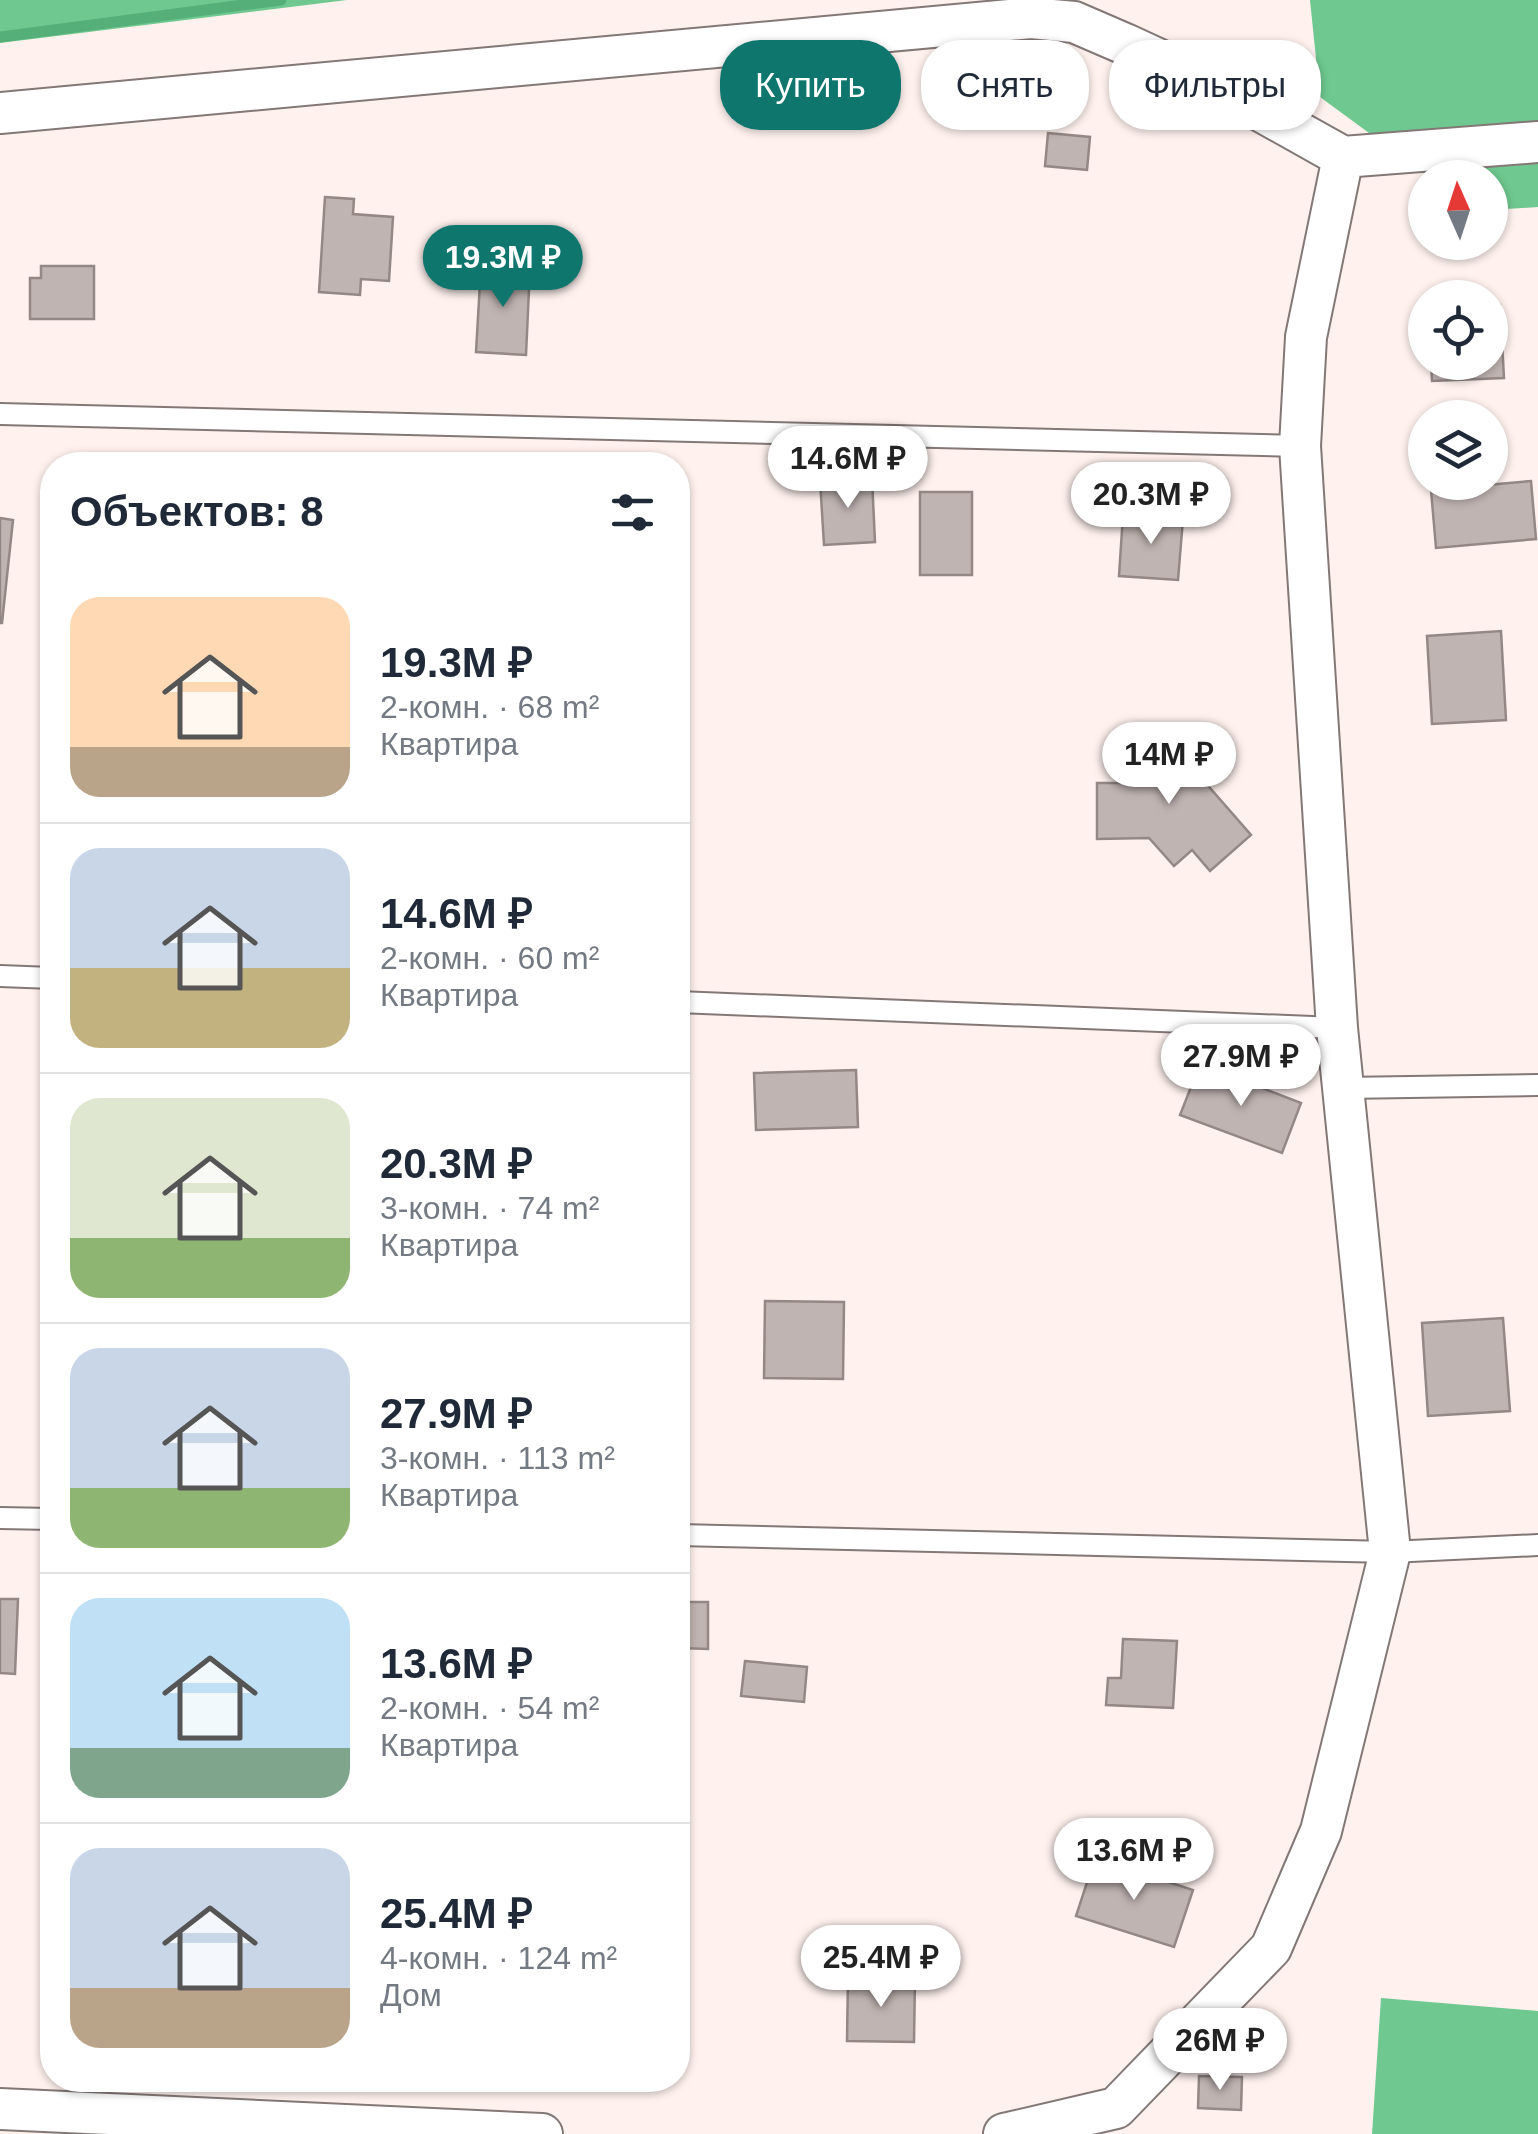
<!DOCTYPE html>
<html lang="ru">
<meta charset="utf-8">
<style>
:root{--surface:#fff;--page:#f6f6f7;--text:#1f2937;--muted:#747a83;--line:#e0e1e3;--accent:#0f766e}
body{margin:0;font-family:Arial,sans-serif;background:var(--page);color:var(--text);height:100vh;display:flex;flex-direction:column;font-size:38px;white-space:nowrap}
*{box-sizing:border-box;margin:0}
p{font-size:32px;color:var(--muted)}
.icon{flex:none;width:55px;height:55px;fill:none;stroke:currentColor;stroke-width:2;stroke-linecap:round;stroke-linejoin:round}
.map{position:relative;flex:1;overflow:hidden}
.sheet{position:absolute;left:40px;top:452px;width:650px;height:1640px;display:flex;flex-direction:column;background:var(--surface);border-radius:40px;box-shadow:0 2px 8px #0004}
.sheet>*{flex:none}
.top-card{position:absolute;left:720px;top:40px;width:668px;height:90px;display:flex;gap:20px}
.needle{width:65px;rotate:357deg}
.tools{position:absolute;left:1408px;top:160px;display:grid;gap:20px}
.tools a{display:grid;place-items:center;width:100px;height:100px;border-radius:50%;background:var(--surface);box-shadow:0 2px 8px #0004;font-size:50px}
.price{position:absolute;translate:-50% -85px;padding:0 22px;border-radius:35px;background:#fff;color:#222;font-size:32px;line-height:65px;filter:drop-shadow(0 2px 5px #0008)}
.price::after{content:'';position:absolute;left:50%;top:60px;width:30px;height:22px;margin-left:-15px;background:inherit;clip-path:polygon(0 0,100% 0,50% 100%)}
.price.selected{background:var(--accent);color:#fff}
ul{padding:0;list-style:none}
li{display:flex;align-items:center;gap:30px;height:250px;padding:0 30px}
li+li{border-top:2px solid var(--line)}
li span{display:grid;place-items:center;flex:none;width:280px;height:200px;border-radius:30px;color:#555}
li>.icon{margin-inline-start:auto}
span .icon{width:120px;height:120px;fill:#fffc;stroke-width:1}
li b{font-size:42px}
h2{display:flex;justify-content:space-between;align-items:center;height:120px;padding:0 30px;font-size:42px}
.chip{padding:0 35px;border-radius:40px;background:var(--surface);box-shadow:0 2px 8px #0004;font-size:35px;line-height:90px}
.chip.selected{background:var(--accent);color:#fff}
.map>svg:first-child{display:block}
.forest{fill:#6fc88f}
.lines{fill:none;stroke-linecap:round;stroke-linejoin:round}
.stream{stroke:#55af78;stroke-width:11}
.building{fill:#c0b4b2;stroke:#938885;stroke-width:2.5}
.lane-casing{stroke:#837876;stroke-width:24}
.street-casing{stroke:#837876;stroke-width:44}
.lane{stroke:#fff;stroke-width:20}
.street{stroke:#fff;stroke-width:40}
</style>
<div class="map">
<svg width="1538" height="2134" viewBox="0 0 1538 2134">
<rect width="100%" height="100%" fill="#fef1ee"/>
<path class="forest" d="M0 0H347L0 43Z
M1310 0H1538V207L1490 210V178L1429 177 1320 97Z
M1381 1998 1538 2011V2134H1372Z"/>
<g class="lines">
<path class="stream" d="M0 37 281 0"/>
</g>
<path class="building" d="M1048 133 1090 137 1087 170 1045 166Z
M325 197 354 199 353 214 393 217 389 281 361 279 360 295 319 292Z
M481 265 530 268 526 355 476 352Z
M41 266H94V319H30V278H41Z
M1500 305 1504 378 1432 381 1431 362H1490V306Z
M872 478 875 542 824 545 820 480Z
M1531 481 1536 539 1436 548 1431 490Z
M920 492H972V575H920Z
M678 500H683L680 567H678Z
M1123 515 1183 519 1178 580 1119 576Z
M0 518 13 520 2 623H0Z
M1501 631 1506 720 1432 724 1427 636Z
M1204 749V781L1251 835 1210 871 1192 850 1174 866 1149 838 1097 839V783H1125L1124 750Z
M1200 1064 1301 1103 1282 1153 1180 1115Z
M856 1070 858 1127 756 1130 754 1073Z
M765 1301 844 1302 843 1379 764 1378Z
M1503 1318 1510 1411 1428 1416 1422 1323Z
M0 1599H18L15 1674 0 1673Z
M680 1602H708V1649L679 1648Z
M1123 1639 1177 1641 1173 1708 1106 1705 1108 1678H1121Z
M745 1661 807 1667 804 1702 741 1696Z
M1095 1858 1193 1890 1174 1947 1076 1916Z
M848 1979H915L914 2042 847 2041Z
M1199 2076 1242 2077 1241 2110 1198 2108Z"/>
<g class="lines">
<defs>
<path id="lane" d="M0 414 1300 446
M0 976 52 978
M678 1002 1337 1028
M1343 1088 1538 1085
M0 1518 52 1519
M678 1535 1390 1552 1538 1545"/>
<path id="street" d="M0 113 1031 18 1074 22 1125 44 1218 87 1343 157 1538 142
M0 2109 542 2134
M1004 2134 1116 2108 1271 1948 1321 1831 1390 1552 1337 1028 1300 446 1306 337 1343 157"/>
</defs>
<use href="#lane" class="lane-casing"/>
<use href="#street" class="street-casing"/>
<use href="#lane" class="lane"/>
<use href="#street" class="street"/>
</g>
</svg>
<div class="tools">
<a><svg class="needle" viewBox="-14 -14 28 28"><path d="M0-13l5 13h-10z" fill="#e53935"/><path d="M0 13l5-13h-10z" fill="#747a83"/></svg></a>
<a><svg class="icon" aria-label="locate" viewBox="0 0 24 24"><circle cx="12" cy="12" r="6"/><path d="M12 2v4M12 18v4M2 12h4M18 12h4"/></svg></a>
<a><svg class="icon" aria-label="layers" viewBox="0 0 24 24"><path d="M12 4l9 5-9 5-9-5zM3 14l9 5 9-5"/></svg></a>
</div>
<b class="price selected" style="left:503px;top:310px">19.3M ₽</b>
<b class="price" style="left:848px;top:511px">14.6M ₽</b>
<b class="price" style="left:1151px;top:547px">20.3M ₽</b>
<b class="price" style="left:1169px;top:807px">14M ₽</b>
<b class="price" style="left:1241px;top:1109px">27.9M ₽</b>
<b class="price" style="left:1134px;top:1903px">13.6M ₽</b>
<b class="price" style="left:881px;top:2010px">25.4M ₽</b>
<b class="price" style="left:1220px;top:2093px">26M ₽</b>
<div class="top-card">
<a class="chip selected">Купить</a>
<a class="chip">Снять</a>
<a class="chip">Фильтры</a>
</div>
<section class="sheet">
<h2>Объектов: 8<svg class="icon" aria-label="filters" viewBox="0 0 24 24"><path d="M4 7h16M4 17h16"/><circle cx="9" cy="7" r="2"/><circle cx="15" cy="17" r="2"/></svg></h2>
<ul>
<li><span style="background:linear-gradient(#ffd9b3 75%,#b9a48a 0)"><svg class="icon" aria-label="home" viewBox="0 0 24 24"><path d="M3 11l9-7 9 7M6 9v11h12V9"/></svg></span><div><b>19.3M ₽</b><p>2-комн. · 68 m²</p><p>Квартира</p></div></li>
<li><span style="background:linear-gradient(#c9d6e8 60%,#c2b280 0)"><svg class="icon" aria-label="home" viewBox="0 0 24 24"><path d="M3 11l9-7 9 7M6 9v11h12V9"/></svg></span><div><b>14.6M ₽</b><p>2-комн. · 60 m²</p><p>Квартира</p></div></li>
<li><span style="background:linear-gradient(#dfe7d0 70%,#8fb573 0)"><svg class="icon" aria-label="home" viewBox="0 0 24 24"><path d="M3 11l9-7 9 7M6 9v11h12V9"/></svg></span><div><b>20.3M ₽</b><p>3-комн. · 74 m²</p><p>Квартира</p></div></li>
<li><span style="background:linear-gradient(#c9d6e8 70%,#8fb573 0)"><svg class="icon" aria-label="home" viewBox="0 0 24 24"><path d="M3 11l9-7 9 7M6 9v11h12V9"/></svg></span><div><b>27.9M ₽</b><p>3-комн. · 113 m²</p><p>Квартира</p></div></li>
<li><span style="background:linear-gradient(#bfe0f5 75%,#7fa58c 0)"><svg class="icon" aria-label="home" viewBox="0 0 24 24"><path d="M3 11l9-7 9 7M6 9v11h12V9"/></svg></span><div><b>13.6M ₽</b><p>2-комн. · 54 m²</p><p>Квартира</p></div></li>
<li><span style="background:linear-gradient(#c9d6e8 70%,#b9a48a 0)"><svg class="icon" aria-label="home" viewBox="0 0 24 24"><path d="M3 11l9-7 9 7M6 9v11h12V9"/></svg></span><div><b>25.4M ₽</b><p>4-комн. · 124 m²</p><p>Дом</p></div></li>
</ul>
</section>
</div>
